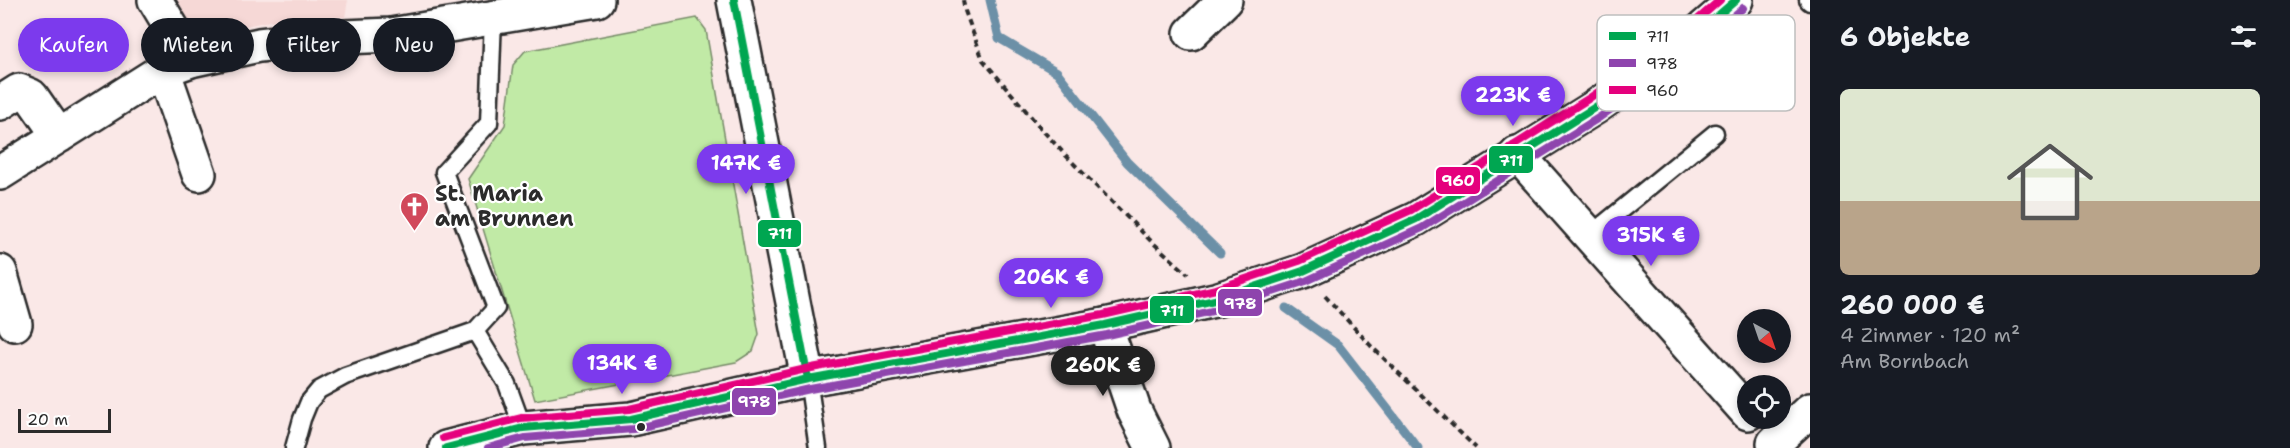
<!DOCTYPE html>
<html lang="de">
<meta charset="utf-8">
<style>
:root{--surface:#171b24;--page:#242831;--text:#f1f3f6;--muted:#9ea1a6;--accent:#7c3aed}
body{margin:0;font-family:"Shantell Sans",sans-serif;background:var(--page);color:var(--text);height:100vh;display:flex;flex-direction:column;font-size:22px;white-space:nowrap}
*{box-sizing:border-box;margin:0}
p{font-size:20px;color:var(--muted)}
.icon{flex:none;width:33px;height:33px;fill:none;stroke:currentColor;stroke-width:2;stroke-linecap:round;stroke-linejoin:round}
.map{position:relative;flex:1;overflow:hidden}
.side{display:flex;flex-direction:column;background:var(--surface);width:480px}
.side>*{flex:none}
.top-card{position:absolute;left:18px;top:18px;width:570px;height:54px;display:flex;gap:12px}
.needle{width:39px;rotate:140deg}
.controls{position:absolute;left:1737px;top:309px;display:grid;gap:12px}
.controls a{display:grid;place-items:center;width:54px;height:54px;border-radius:50%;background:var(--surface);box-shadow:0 3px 9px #0003;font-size:30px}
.scale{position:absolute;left:18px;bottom:15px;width:93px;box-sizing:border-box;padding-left:6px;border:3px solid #2b2b2b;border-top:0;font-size:16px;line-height:21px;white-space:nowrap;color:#2b2b2b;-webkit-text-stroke:4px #fff;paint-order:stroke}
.price{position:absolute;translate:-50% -51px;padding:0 14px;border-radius:21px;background:var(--accent);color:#fff;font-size:20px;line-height:39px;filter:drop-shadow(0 2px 3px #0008)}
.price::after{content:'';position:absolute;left:50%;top:36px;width:18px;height:14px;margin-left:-9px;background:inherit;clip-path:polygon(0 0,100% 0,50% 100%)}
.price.on{background:#222;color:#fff}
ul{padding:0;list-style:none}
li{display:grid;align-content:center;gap:12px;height:318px;padding:0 30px}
li span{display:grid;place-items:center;height:186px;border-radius:9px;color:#555}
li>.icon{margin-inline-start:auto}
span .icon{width:108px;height:108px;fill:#fffc;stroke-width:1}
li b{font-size:26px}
h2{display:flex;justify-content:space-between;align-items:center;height:72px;padding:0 30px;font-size:26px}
.pill{padding:0 21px;border-radius:27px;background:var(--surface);box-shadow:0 3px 9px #0003;font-size:21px;line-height:54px}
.pill.on{background:var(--accent);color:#fff}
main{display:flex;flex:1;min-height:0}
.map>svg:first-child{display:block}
.built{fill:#f6d8d6}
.green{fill:#c1eaa6;stroke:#768a68;stroke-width:1.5}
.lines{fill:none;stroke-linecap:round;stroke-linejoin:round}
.stream{stroke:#6c90a7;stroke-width:9}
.service-casing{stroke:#2b2b2b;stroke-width:21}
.minor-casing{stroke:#2b2b2b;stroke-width:38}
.tertiary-casing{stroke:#2b2b2b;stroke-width:38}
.path{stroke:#2b2b2b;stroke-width:4;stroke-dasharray:6 4.5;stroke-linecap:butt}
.service{stroke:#fff;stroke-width:16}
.minor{stroke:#fff;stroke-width:33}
.tertiary{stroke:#fff;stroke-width:33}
.bus-1-casing{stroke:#fff;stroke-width:12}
.bus-2-casing{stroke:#fff;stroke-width:12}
.bus-3-casing{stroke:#fff;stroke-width:12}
.bus-1{stroke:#00a651;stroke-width:8}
.bus-2{stroke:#8e44ad;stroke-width:8}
.bus-3{stroke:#e5007d;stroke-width:8}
.bus-dot{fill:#2b2b2b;stroke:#fff;stroke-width:2}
.labels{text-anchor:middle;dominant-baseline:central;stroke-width:4.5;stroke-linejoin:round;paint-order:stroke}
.poi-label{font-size:22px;font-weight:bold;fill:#2b2b2b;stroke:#fff;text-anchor:start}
.key{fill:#fff;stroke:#bfbfbf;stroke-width:1.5}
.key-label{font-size:16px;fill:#2b2b2b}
.line-badge{stroke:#fff;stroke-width:2}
.badge-label{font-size:16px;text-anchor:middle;font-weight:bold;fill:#fff}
</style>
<main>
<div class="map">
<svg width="1810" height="448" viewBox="0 0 1810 448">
<rect width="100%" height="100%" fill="#fae8e7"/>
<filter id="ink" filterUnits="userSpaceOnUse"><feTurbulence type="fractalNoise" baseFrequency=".0167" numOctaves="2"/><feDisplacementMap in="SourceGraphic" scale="12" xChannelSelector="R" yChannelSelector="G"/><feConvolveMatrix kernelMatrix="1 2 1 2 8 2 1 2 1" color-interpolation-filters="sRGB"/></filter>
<g filter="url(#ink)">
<path class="built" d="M171 0H348L345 17 269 21 203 35 188 28Z"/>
<path class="green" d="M697 18 706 30 759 334 753 351 736 362 535 400 468 179 505 125 513 65 525 51Z"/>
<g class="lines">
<path class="stream" d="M990 0 999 38 1057 72 1127 162 1220 253
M1286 308 1338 345 1418 448"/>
<defs>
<path id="service" d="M1808 0 1810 2
M1589 236 1715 133
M475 331 507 384 523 428
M808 379 818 448
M294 448 302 419 309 402 319 390 345 376 475 331 496 308 444 172 489 123 493 18"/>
<path id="minor" d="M155 0 191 60
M734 0 808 379
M1191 33 1225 0
M163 70 199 174
M0 103 19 91 31 96 59 136
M1517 154 1748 413
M0 173 163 70 191 60 259 45 321 38 391 35 597 0
M0 272 15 324
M1105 325 1134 410 1153 448
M1774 443 1810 410"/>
<path id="tertiary" d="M446 448 523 428 631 419 808 379 1105 325 1219 299 1303 271 1416 219 1594 108 1685 44 1736 0"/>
</defs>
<use href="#service" class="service-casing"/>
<use href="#minor" class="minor-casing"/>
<use href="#tertiary" class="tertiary-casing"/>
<path class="path" d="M963 0 965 11 983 60 1044 132 1074 164 1151 241 1188 274
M1325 296 1371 346 1476 448"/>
<use href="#service" class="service"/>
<use href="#minor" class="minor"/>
<use href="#tertiary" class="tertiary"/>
<defs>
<path id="bus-1" d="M734 0 808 379
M446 448 523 428 631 419 808 379 1105 325 1219 299 1303 271 1416 219 1594 108 1685 44 1736 0"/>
<path id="bus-2" d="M488 448 525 438 633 429 810 389 1107 335 1221 309 1306 281 1422 228 1600 117 1691 53 1743 8"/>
<path id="bus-3" d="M443 438 521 418 629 409 806 369 1103 315 1216 289 1299 261 1411 210 1588 99 1679 36 1720 0"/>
</defs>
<use href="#bus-1" class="bus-1-casing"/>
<use href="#bus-2" class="bus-2-casing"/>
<use href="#bus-3" class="bus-3-casing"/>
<use href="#bus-1" class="bus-1"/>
<use href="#bus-2" class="bus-2"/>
<use href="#bus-3" class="bus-3"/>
</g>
</g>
<defs>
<symbol id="church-pin" viewBox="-11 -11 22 30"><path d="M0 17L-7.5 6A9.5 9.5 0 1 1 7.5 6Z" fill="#d1495b" stroke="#fff"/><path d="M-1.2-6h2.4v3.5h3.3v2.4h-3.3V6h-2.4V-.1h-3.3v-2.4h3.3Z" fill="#fff"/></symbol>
</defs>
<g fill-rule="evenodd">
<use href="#church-pin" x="398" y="190" width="33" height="45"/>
</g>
<circle class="bus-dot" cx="641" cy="427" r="5"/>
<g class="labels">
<g class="poi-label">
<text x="435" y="193">St. Maria<tspan x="435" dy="25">am Brunnen</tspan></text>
</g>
</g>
<rect x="1597" y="15" width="198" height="96" rx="9" class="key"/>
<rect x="1609" y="32" width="27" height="8" fill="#00a651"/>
<rect x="1609" y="59" width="27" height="8" fill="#8e44ad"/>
<rect x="1609" y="86" width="27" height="8" fill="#e5007d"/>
<g class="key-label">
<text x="1646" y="42">711</text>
<text x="1646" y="69">978</text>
<text x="1646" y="96">960</text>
</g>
<g class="line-badge">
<rect x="1488" y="145" width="46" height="29" rx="6" fill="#00a651"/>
<rect x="1435" y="166" width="46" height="29" rx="6" fill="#e5007d"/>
<rect x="757" y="219" width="45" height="29" rx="6" fill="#00a651"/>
<rect x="1217" y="288" width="46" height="29" rx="6" fill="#8e44ad"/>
<rect x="1149" y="295" width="46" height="29" rx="6" fill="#00a651"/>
<rect x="731" y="387" width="46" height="29" rx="6" fill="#8e44ad"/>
</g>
<g class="badge-label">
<text x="1511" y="166">711</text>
<text x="1458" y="186">960</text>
<text x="780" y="239">711</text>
<text x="1240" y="309">978</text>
<text x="1172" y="316">711</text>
<text x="754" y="407">978</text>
</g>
</svg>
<div class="controls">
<a><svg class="needle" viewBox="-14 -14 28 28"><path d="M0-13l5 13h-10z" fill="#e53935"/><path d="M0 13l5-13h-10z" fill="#9ea1a6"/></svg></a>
<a><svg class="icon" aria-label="locate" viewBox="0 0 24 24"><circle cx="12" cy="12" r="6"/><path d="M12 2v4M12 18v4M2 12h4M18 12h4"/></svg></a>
</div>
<div class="scale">20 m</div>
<b class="price" style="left:1513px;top:127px">223K €</b>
<b class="price" style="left:746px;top:195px">147K €</b>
<b class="price" style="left:1651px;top:267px">315K €</b>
<b class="price" style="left:1051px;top:309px">206K €</b>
<b class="price" style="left:622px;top:395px">134K €</b>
<b class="price on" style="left:1103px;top:397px">260K €</b>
<div class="top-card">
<a class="pill on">Kaufen</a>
<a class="pill">Mieten</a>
<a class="pill">Filter</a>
<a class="pill">Neu</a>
</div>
</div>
<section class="side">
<h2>6 Objekte<svg class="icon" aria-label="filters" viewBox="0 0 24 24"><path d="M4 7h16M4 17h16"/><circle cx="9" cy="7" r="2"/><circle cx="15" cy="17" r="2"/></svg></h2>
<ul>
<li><span style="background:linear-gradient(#dfe7d0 60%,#b9a48a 0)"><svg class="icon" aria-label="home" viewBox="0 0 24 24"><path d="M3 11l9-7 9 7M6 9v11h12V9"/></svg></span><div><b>260 000 €</b><p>4 Zimmer · 120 m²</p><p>Am Bornbach</p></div></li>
</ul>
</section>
</main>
